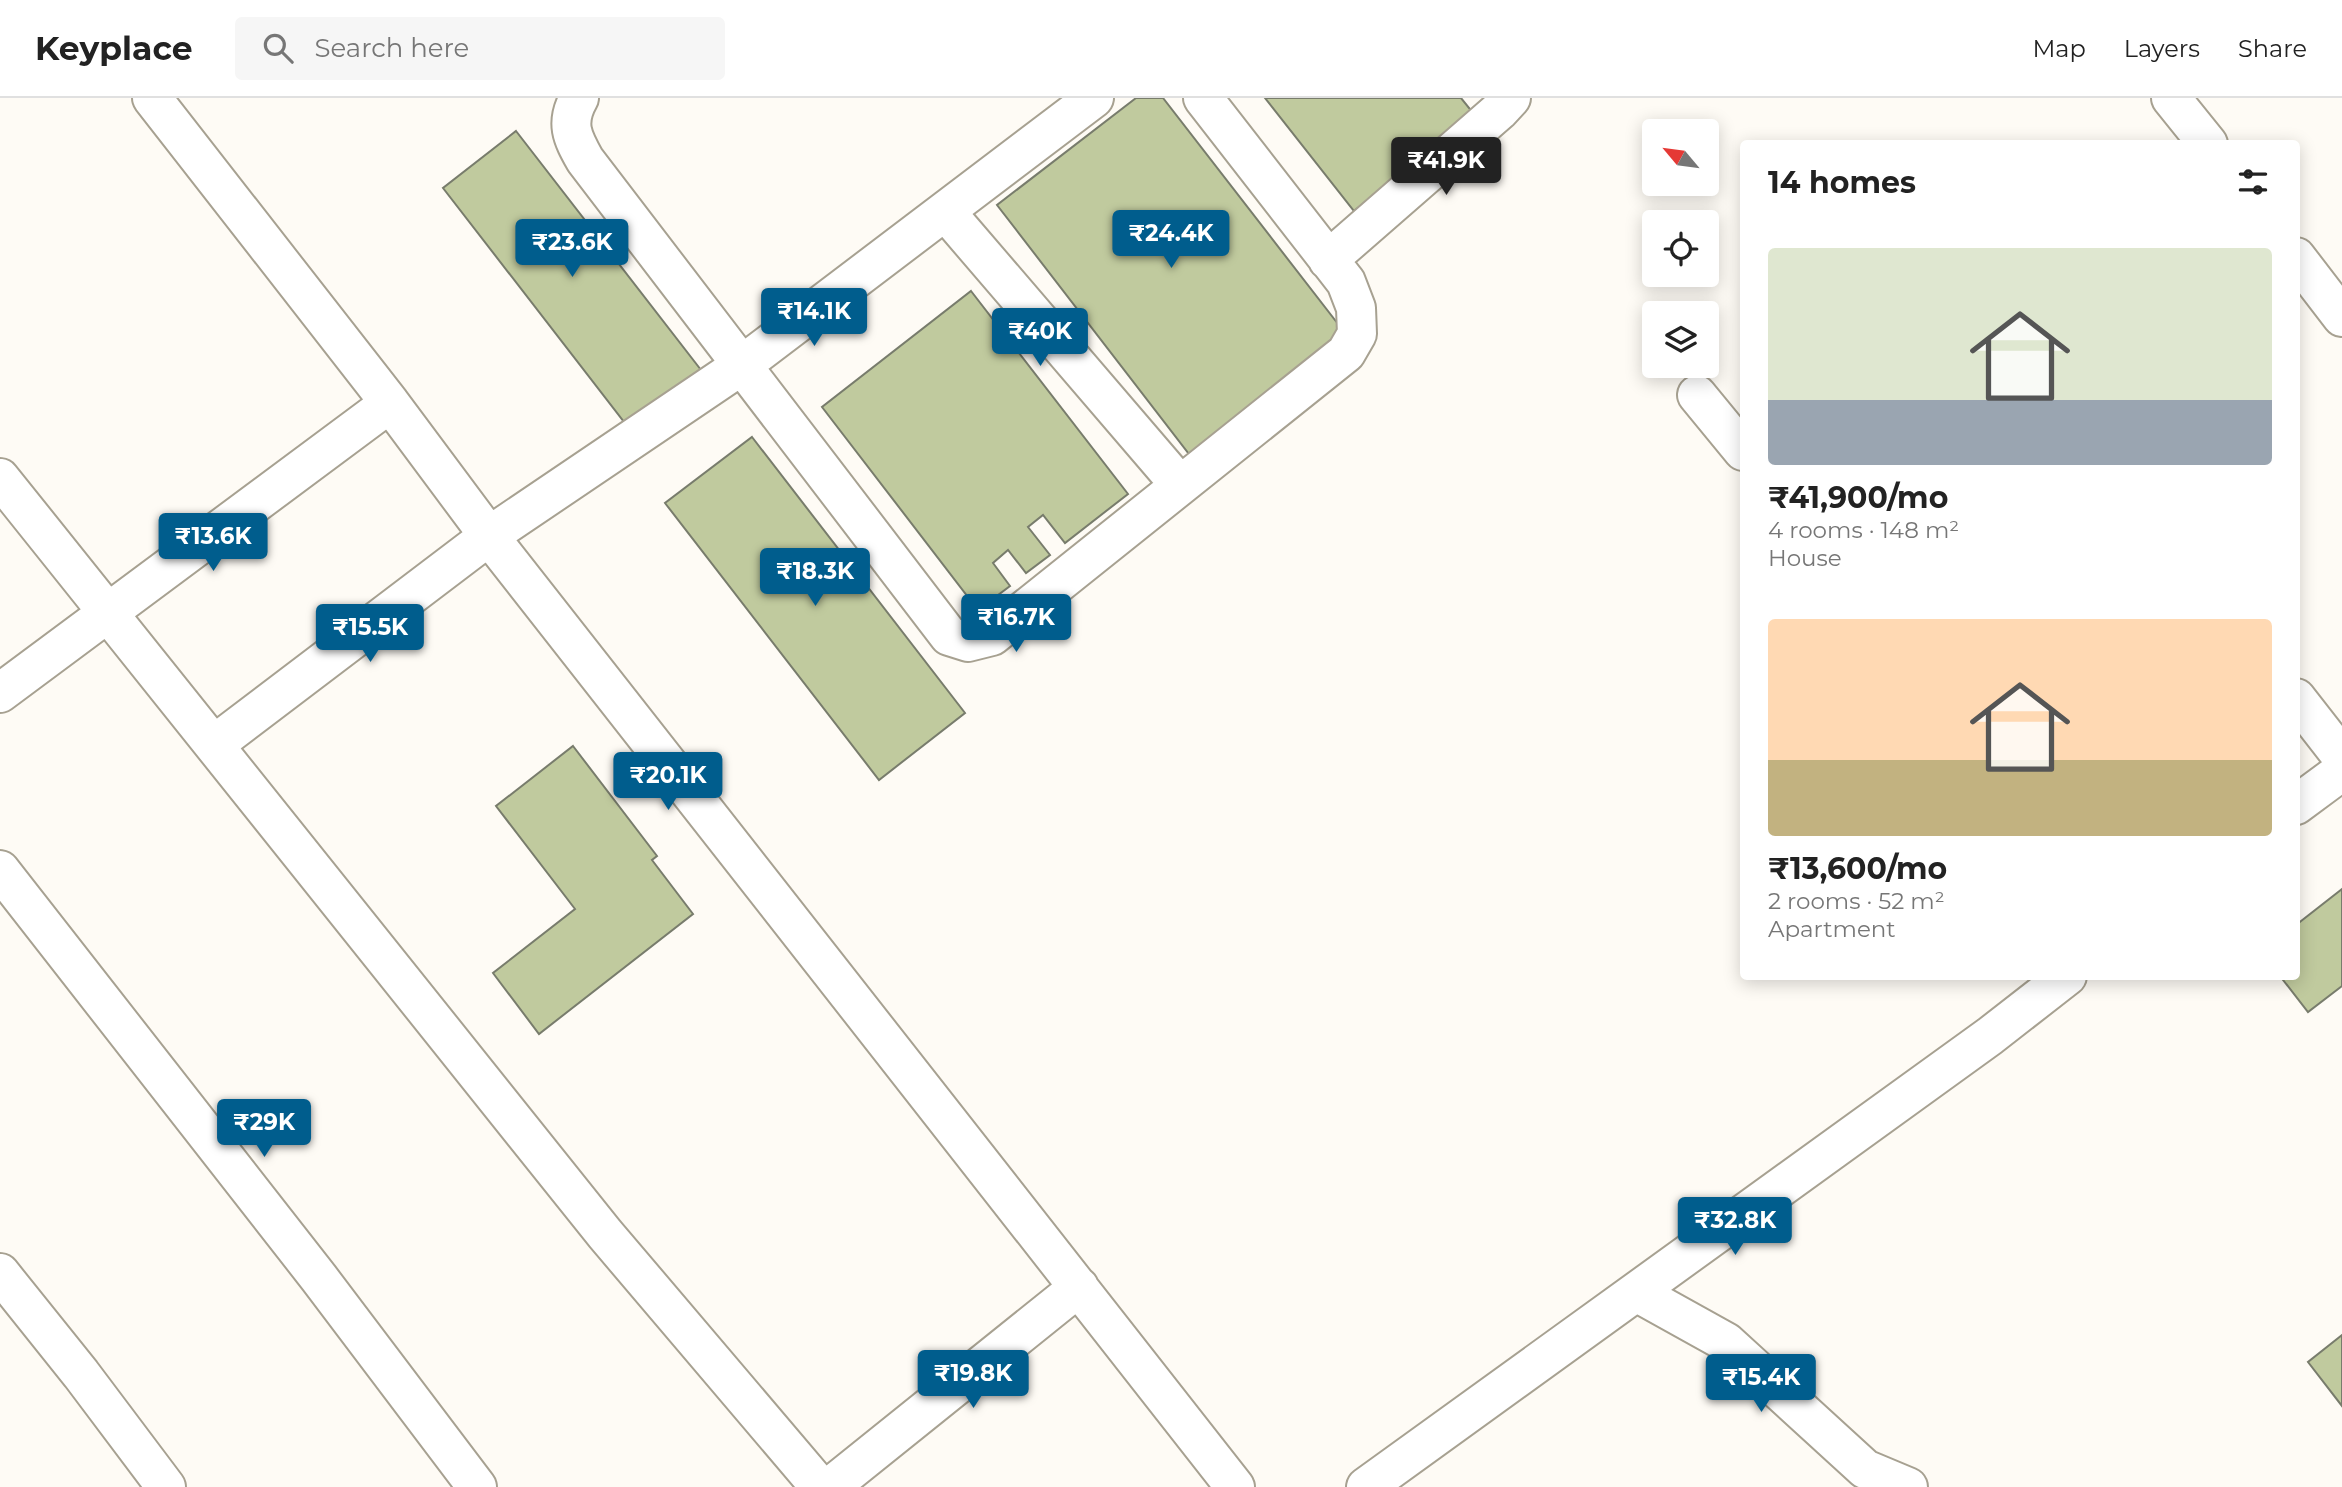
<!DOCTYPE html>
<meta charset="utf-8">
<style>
:root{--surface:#fff;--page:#f6f6f6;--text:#222;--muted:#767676;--line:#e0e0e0;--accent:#005d8d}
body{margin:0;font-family:Montserrat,sans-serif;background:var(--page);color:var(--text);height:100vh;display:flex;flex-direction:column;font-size:26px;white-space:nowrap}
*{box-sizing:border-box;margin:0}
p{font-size:23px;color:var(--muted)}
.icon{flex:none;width:38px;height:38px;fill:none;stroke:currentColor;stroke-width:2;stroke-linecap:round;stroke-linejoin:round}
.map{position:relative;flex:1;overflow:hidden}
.panel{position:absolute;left:1740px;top:42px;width:560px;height:840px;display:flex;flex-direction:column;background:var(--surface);border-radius:7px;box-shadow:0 4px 18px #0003}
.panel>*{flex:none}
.needle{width:46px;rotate:299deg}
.fabs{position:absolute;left:1642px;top:21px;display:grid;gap:14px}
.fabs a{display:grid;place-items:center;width:77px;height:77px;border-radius:7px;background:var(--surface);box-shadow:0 4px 18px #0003;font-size:35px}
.price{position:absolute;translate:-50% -60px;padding:0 16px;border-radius:7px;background:var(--accent);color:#fff;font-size:23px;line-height:46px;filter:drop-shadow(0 2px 4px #0008)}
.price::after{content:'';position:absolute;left:50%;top:42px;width:21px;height:16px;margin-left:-10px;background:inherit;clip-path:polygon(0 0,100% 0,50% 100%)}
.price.current{background:#222;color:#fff}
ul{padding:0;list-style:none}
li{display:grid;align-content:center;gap:14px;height:371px;padding:0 28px}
li span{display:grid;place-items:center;height:217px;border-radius:7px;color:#555}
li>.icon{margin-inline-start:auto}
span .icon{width:126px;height:126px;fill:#fffc;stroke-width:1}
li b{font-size:30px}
h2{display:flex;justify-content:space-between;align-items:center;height:84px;padding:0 28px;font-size:30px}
header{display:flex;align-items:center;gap:42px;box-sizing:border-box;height:98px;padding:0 35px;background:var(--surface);border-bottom:2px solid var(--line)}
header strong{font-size:33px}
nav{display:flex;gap:38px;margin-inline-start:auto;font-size:24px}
.search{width:490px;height:63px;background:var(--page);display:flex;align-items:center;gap:18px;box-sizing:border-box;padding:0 24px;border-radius:7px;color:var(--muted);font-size:26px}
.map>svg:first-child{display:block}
.building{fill:#c0ca9e;stroke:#787c6c;stroke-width:2}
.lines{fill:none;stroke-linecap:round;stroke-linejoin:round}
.minor-casing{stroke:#a7a191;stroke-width:42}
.minor{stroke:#fff;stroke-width:38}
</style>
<header>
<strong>Keyplace</strong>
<div class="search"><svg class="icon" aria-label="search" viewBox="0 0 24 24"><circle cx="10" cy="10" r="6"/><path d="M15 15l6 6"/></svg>Search here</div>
<nav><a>Map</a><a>Layers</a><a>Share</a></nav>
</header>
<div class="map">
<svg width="2342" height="1389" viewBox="0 0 2342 1389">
<rect width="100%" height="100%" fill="#fefbf5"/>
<path class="building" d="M1136 0H1163L1345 235 1189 356 997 107Z
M1265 0H1461L1478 21 1427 61 1413 43 1397 55 1408 70 1354 113Z
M516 33 701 272 628 329 443 90Z
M971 193 1128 396 1065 445 1043 417 1028 429 1050 457 1026 475 1008 452 993 465 1010 488 978 512 822 309Z
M752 339 965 615 879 682 665 405Z
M573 648 657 758 652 762 693 816 539 936 493 875 575 811 496 708Z
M2342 791V888L2308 914 2280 878H2296V827Z
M2342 1237V1308L2308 1264Z"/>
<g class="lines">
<defs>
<path id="minor" d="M152 0 390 305 489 438 1235 1389
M579 0C565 25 572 39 585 62L949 538 968 544 992 538 1346 255 1357 236 1356 210 1346 184 1203 0
M2171 0 2208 46
M945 113 1180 387
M2296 159 2342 219
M1328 162 1499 13 1511 0
M1697 297 1743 353
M0 380 605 1136 820 1389
M0 595 390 305
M2296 600 2342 659
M215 646 489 438 742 267 1094 0
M2296 707 2342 673
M0 772 319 1180 477 1389
M0 1175 81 1276 166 1389
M1636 1194 1726 1244 1865 1371 1908 1389
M830 1389 1079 1189
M1366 1389 1990 938 2067 878"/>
</defs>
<use href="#minor" class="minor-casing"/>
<use href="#minor" class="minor"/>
</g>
</svg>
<div class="fabs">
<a><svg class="needle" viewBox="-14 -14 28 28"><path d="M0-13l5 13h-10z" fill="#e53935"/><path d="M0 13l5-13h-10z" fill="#767676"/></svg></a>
<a><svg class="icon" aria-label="locate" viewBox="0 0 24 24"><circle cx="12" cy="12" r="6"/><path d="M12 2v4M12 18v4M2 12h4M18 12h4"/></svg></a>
<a><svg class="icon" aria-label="layers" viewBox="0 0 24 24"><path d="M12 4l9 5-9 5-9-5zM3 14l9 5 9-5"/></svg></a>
</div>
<b class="price current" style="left:1446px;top:99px">₹41.9K</b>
<b class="price" style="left:1171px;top:172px">₹24.4K</b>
<b class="price" style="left:572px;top:181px">₹23.6K</b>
<b class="price" style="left:814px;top:250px">₹14.1K</b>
<b class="price" style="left:1040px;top:270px">₹40K</b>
<b class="price" style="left:213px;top:475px">₹13.6K</b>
<b class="price" style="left:815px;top:510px">₹18.3K</b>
<b class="price" style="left:1016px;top:556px">₹16.7K</b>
<b class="price" style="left:370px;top:566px">₹15.5K</b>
<b class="price" style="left:668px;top:714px">₹20.1K</b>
<b class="price" style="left:264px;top:1061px">₹29K</b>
<b class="price" style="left:1735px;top:1159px">₹32.8K</b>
<b class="price" style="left:973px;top:1312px">₹19.8K</b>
<b class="price" style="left:1761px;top:1316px">₹15.4K</b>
<section class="panel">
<h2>14 homes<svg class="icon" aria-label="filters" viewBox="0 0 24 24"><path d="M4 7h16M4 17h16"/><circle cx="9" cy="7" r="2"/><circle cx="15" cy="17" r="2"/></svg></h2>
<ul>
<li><span style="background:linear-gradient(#dfe7d0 70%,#9aa5b1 0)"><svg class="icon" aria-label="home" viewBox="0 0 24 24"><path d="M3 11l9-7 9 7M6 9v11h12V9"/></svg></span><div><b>₹41,900/mo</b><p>4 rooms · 148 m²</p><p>House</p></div></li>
<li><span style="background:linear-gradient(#ffd9b3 65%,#c2b280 0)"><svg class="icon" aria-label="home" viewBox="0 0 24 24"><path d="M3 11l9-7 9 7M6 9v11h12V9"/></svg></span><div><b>₹13,600/mo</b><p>2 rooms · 52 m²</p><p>Apartment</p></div></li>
</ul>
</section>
</div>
